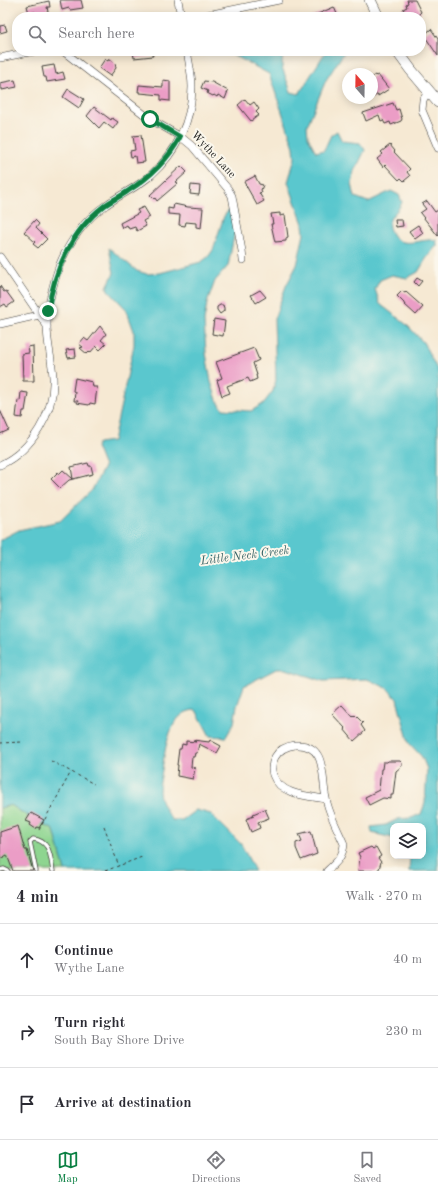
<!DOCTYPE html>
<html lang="en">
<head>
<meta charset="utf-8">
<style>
	:root { --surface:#fff; --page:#f7f7f7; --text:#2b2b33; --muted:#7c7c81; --line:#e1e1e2; --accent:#0b8043 }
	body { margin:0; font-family:"Old Standard TT",serif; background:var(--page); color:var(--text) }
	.controls { position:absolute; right:12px; bottom:12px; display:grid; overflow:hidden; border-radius:8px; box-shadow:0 2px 10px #0003 }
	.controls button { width:36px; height:36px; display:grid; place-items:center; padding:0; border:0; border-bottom:1px solid var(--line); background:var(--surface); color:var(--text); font:20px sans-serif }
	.compass { position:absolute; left:342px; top:68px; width:36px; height:36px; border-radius:50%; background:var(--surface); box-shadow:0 2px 10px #0003; rotate:340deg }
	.stop { position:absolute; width:12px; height:12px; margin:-9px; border:3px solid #0b8043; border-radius:50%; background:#fff }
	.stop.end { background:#0b8043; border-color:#fff; box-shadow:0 1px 4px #0008 }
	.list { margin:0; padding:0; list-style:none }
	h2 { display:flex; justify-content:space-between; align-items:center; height:52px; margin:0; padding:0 16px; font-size:17px }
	h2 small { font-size:13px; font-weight:400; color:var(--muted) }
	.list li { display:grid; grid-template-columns:26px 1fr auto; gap:12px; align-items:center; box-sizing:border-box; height:72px; padding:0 16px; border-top:1px solid var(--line) }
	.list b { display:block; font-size:15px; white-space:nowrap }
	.list p { margin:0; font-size:13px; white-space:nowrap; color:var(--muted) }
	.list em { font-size:13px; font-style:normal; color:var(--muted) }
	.icon { flex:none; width:22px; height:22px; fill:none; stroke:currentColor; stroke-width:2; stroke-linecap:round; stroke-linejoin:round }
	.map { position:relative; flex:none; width:438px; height:871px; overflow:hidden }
	.search { position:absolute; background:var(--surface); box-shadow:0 2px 10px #0003; left:12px; right:12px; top:12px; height:44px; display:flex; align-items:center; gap:10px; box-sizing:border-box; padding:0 14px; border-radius:16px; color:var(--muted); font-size:15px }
	.sheet { height:268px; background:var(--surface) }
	nav { display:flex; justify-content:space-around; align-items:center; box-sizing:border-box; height:56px; border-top:1px solid var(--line); background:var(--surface); font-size:11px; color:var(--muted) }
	nav a { display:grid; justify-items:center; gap:2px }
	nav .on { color:var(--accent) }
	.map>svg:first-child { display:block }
</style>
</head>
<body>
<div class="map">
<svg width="438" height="871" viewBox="0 0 438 871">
	<rect width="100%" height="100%" fill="#fbf7ec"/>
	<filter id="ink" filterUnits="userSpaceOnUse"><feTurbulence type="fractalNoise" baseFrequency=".025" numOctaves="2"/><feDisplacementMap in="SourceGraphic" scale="8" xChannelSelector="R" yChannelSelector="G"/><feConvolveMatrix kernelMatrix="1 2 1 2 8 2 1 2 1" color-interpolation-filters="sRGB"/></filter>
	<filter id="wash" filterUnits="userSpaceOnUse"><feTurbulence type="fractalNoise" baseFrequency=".012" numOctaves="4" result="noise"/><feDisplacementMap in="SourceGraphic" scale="16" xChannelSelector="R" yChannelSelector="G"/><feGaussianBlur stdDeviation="0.9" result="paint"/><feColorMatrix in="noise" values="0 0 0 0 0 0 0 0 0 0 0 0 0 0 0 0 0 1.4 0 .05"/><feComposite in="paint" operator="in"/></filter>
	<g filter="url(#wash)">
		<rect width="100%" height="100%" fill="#f6e9d3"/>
		<path fill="#8ed590" stroke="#557856" d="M11 805 29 817 54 830 65 871H0V808Z"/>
		<path fill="#5ac7ce" stroke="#3b7275" d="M226 51H283L282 67 291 92 299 94 326 51H345L326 80 307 126 308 137 316 152 324 150 331 135 337 131 342 141 360 143 365 150 355 171 352 184 355 197 368 202 391 191 399 195 402 202C400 210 390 215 389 223 388 227 390 230 392 234 401 250 422 238 436 240L437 245 426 259 418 272 407 278 392 275 380 280 375 289 380 304 407 325 423 342 438 371V871H409L410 856H423V826H393V838L372 833 371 827 386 825 398 819 411 818 421 814 425 803 427 769 422 757 409 743 397 699 387 688 367 679 323 681 286 669H276L244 686 237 706 234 723 226 737 210 736 196 710C169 710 165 751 162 770 161 777 159 785 159 792 160 802 167 813 172 820H182L196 810 211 814 241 844 255 871H65L54 830 29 817 11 805 0 808V540L19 530 60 521 92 490 104 467 96 447 98 443 113 441 134 345V331L126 309 108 290 107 287 114 273 109 248 137 271 147 274 160 273 201 262 208 257 213 250 224 216 229 210 234 212 236 226 228 266 215 281 207 303 204 321 206 353 211 382 217 400 223 409 251 411 263 404 273 391 276 380 274 319 286 286 297 265 304 234 303 224 288 182 295 158 294 147 269 74Z"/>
		<g id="blocks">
			<path fill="#eb9dc6" d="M60 0H81L83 8 70 10 69 8 62 10Z
				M407 0H415L421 12 419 14 421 17H408L403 9 407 7 406 4 408 3Z
				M49 1 50 7H47L48 12 35 15V12L29 13 27 6Z
				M334 7 337 14 331 17H311Z
				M5 25 7 31 0 33V26Z
				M431 29 438 39V56L424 35Z
				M133 51H152L153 56 134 58Z
				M109 58 115 63 116 68 110 76 99 68 105 59 108 61Z
				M54 65 56 74 63 72 65 79 47 82 46 77H44L42 67Z
				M375 75 376 76 378 75 389 89 378 96V94L372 98V77Z
				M15 80 17 87 2 90V88H0V83Z
				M163 80 170 81V101L161 100V95L140 93V92H138L139 85 163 87Z
				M204 81 212 82 228 91 225 99 218 95 217 97 214 95 213 96 207 93 208 91 201 88Z
				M68 89 84 99 79 108 63 97Z
				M245 99 250 105 254 102 259 109 256 112 259 115 251 121 238 105Z
				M393 103 396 110 399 109 402 119 401 121 391 125 390 122 385 124 383 120 381 121 379 115 366 121 363 113Z
				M94 107 111 120 112 118 118 122 113 129 104 122 99 128 87 116Z
				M141 135 145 162 136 163 135 156 131 157 130 151 135 150 133 136Z
				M390 145 395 151 394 152 410 169 407 172 410 176 404 181 401 178 399 180 385 165 383 167 377 159 383 154 381 152Z
				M181 166 187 172 176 182 178 183 157 201 155 198 154 199 150 195Z
				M255 176 259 184 263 185 261 190 262 192 259 193 264 201 257 205 244 182Z
				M191 185 200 186 199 195 190 194Z
				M427 201 435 212 438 210V236L420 213 426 209 422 204Z
				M174 204 188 207 203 208 201 228 196 227V223L186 222 185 226 179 225 180 215 168 214V208L173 209Z
				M144 207 150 217 143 221 146 226 137 231 135 227 129 229 127 225 122 228 120 223 139 213 137 210Z
				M280 213V216L285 215 288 237 286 238V241L275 242 271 224H273L271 214Z
				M35 220 39 224 36 228 47 239 38 248 33 244 35 242 24 232Z
				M395 220H402L403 226 396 227Z
				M418 225 423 233 415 239 409 231Z
				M417 278 422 281 418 286 414 282Z
				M0 286 4 292 6 291 14 302 7 307 5 304 0 307Z
				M260 290 266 297 256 303 251 295Z
				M402 291 405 293 406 292 423 307 416 315 404 304V303L397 296Z
				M220 305H223L224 308V311L220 314 217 310V307Z
				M214 319 225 321 223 336 212 334Z
				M100 326 106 334 101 340 106 344 100 350 96 346 90 353 89 352 87 354 80 348 83 347 79 344 84 338 88 341Z
				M33 346 34 381H23L22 354 29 353 28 347Z
				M254 348 259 360 253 363 257 375H256L257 379 250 382 248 378 227 386 230 393 222 396 217 380 222 378 216 362Z
				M75 349 76 357 68 358 66 350Z
				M75 378 92 382 93 387H97L95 404 90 403 89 405 77 403 78 401H74L75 392 73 391Z
				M21 392 28 393 25 411H23L22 418 16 417 18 400 20 401Z
				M0 410 9 430 0 434Z
				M88 463 89 466H91L93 474 73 479 71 467Z
				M63 470 73 479 69 480 60 488 51 479 58 472 59 474Z
				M342 705 353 717 355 715 363 723 361 725 365 731 354 741 344 729 345 728 332 714Z
				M193 740 209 742 210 740 221 746 217 753 199 744 197 753H195L194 757H192L191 767 195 768 193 779 177 776 178 765H177L179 749H181L182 744 186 745V741L196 742Z
				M388 761H400L402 763V766L396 771 393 795H391V799L383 798 369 805 365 797 379 790 381 769H382L383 762H387Z
				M265 809 269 818 258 822 260 828 251 832 246 819 254 816 253 814Z
				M31 813 44 820 39 828 37 827 36 829 30 825 31 823 26 821Z
				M18 826 25 850H27L33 871H13L7 855 0 859V832Z
				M311 831 317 854 301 860 296 848V843L302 841 299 834Z
				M371 847 373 849 376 847 381 856 378 858 381 862 379 869 376 871H358L360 857 358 853Z"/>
		</g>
	</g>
	<g filter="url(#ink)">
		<use href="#blocks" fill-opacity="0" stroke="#3d3b37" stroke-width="1"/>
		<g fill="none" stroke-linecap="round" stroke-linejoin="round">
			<defs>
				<path id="lane" d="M0 870 4 869 8 871
					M36 871 30 842 33 839C51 841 50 856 53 871"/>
				<path id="street" d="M178 0 181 17
					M198 17 279 0
					M63 51 150 119 181 137 192 146 228 189 232 196 242 251 243 260
					M0 58 34 51
					M428 92 423 100 422 110 438 148
					M0 257 47 326
					M0 324 39 315
					M0 465C32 450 55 413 53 377 52 360 47 343 47 326 47 305 53 284 60 264 69 242 86 218 106 205 121 194 138 187 151 175 176 153 192 121 192 87 192 75 189 63 187 51
					M326 799C308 796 280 795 273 775 271 769 272 763 275 757 279 750 287 746 295 745 328 743 321 778 326 798 328 812 338 830 344 844 343 857 336 863 327 871"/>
				<path id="secondary" d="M370 0 378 17
					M397 51 411 70 438 102"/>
			</defs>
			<use href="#lane" stroke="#3d3b37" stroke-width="5"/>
			<use href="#street" stroke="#3d3b37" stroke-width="8"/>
			<use href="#secondary" stroke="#3d3b37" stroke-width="12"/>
			<path stroke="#3d3b37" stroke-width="1" stroke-dasharray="3 3" stroke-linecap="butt" d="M0 743 22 742
				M51 761 94 784
				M104 826 119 866
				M39 830 71 772
				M105 871 142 857"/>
			<use href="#lane" stroke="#fff" stroke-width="3.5"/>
			<use href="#street" stroke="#fff" stroke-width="7"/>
			<use href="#secondary" stroke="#fff" stroke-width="11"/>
		</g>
	</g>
	<g fill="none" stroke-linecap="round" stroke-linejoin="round" filter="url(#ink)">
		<path stroke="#0b8043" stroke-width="5" d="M48 311C54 271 71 231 104 206 112 200 120 197 128 191 150 177 168 160 180 137L150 119"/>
	</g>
	<g text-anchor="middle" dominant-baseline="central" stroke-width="4" stroke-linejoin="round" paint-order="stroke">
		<g font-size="11" fill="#1c1c1c" stroke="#fbf7ec">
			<text transform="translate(213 155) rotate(47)">Wythe Lane</text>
		</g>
		<g font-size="12" font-style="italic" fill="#356063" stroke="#fbf7ec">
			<text transform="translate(245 556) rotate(-7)">Little Neck Creek</text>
		</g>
	</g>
</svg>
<div class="controls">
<button><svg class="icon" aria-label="layers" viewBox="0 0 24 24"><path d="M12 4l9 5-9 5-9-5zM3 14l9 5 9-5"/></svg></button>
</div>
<svg class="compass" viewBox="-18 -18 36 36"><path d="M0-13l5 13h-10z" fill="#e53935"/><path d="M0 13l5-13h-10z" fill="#7c7c81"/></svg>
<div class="stop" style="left:150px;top:119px"></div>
<div class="stop end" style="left:48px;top:311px"></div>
<div class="search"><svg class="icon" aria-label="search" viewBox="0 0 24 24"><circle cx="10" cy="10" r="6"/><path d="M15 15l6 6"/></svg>Search here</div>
</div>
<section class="sheet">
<h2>4 min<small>Walk · 270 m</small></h2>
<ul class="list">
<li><svg class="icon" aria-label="ahead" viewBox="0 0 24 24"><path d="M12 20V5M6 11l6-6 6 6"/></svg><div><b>Continue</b><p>Wythe Lane</p></div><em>40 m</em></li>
<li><svg class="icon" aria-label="right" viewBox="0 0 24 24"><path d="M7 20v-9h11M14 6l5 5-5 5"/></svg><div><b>Turn right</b><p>South Bay Shore Drive</p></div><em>230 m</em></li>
<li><svg class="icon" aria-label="arrive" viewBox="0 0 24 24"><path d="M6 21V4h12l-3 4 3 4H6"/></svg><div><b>Arrive at destination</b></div></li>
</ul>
</section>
<nav>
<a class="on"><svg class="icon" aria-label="map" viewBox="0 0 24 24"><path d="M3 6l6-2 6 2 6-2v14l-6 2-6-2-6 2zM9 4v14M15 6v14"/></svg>Map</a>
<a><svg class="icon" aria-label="directions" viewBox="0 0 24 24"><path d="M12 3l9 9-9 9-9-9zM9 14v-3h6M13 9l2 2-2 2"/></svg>Directions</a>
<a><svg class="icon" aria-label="saved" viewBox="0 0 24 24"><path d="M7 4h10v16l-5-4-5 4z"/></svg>Saved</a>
</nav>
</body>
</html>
